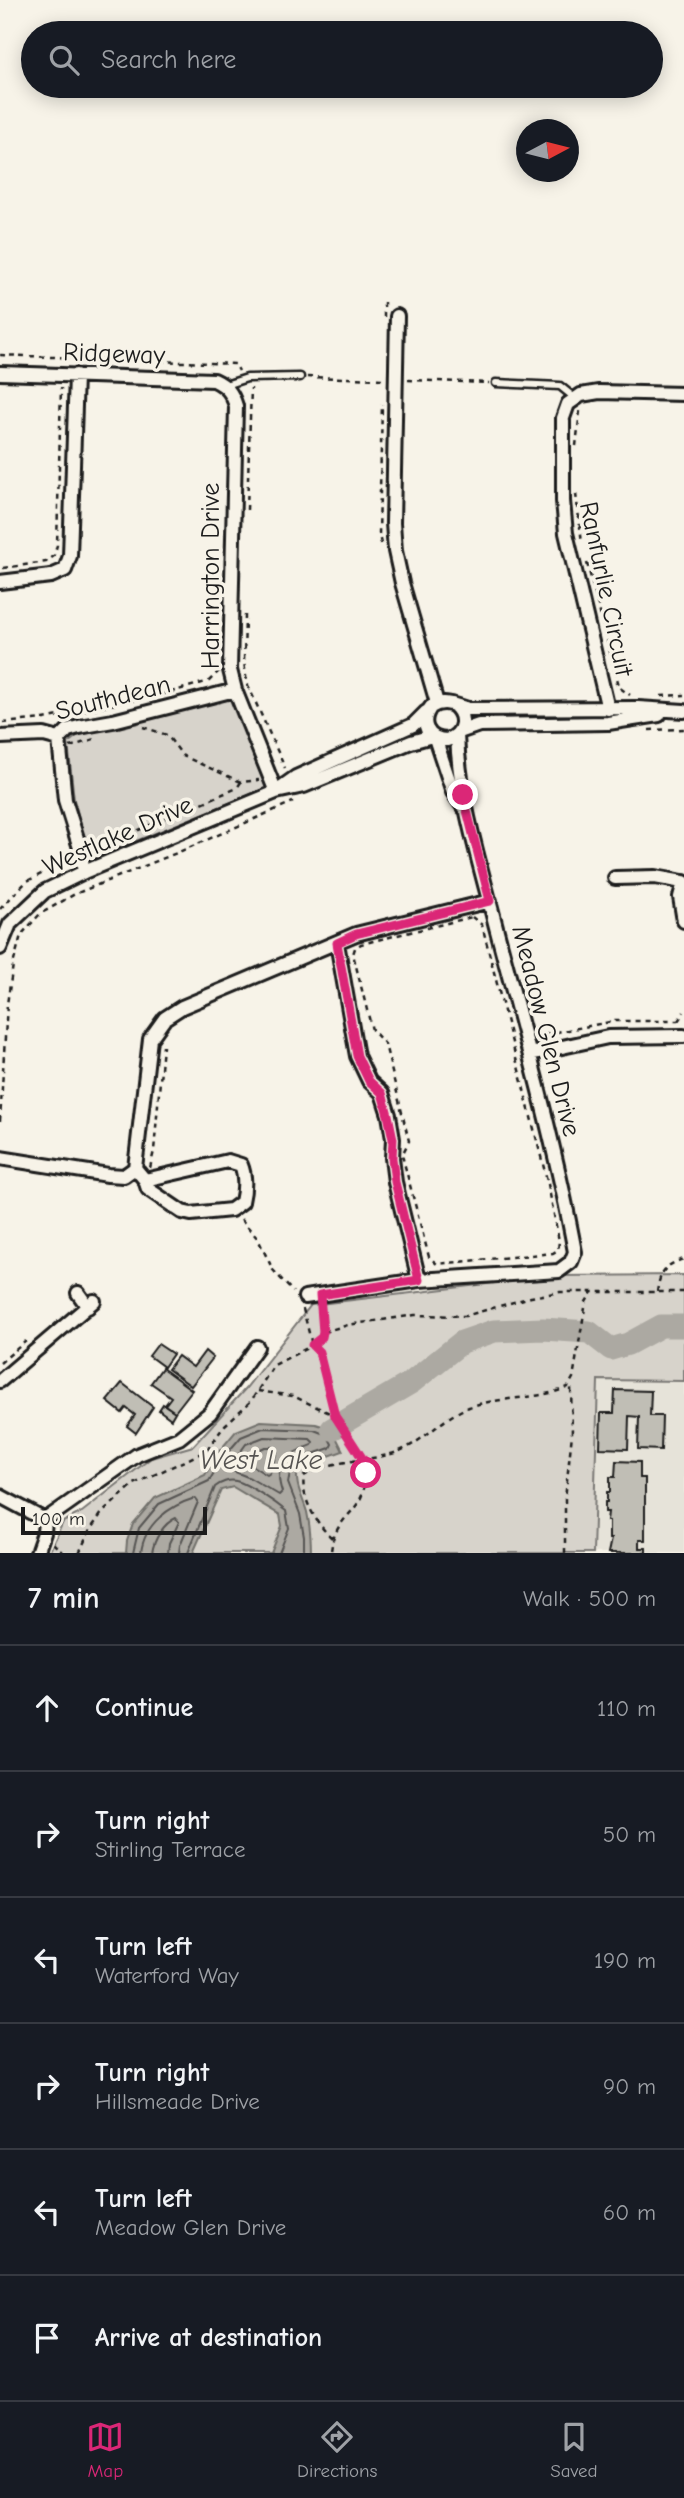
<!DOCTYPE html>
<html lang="en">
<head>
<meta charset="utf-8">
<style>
	:root { --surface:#171b24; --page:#242831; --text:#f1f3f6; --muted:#9ea1a6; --line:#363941; --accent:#db2777 }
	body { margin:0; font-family:"Comic Neue",sans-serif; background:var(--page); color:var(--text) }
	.compass { position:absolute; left:516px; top:119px; width:63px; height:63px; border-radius:50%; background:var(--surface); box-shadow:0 4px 18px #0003; rotate:83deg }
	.scale { position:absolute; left:21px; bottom:18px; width:186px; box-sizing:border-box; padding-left:7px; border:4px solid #1c1c1c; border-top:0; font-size:19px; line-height:24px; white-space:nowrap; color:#1c1c1c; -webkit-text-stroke:5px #f7f3e8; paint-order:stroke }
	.stop { position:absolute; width:21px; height:21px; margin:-16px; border:5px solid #db2777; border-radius:50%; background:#fff }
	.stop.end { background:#db2777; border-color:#fff; box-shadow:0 2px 7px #0008 }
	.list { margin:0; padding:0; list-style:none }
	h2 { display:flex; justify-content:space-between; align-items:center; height:91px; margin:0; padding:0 28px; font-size:30px }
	h2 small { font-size:23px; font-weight:400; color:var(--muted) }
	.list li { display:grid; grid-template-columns:46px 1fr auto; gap:21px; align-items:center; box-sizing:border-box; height:126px; padding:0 28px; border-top:2px solid var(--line) }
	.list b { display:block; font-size:26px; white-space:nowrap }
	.list p { margin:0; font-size:23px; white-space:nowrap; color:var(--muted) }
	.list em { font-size:23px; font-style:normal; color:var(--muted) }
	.icon { flex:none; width:38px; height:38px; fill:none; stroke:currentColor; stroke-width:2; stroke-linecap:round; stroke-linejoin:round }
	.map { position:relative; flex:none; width:684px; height:1553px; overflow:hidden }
	.search { position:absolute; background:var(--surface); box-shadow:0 4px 18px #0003; left:21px; right:21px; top:21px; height:77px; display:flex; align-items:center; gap:18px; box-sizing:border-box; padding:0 24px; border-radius:38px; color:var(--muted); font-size:26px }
	.sheet { height:847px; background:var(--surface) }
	nav { display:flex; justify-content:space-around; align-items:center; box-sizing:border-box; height:98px; border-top:2px solid var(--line); background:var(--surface); font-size:19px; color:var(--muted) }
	nav a { display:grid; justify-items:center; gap:4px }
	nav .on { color:var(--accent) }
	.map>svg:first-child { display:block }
</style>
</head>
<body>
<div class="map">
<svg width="684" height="1553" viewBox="0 0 684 1553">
	<rect width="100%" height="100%" fill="#f7f3e8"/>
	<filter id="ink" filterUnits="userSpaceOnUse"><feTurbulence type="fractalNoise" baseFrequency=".0143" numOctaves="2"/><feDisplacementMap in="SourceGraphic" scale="14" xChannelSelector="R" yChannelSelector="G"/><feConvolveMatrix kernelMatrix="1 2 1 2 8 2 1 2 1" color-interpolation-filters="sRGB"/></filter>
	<g filter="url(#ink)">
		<path fill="#e6e3d9" d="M598 1380 684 1381V1553H593Z"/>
		<path fill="#d7d3cb" stroke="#7a7874" stroke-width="2" d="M231 698 266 788 82 863 88 851 74 800 68 743 77 736Z
			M684 1275V1381L598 1380 593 1553H49L63 1522 82 1512 151 1458 193 1446 246 1388 311 1305 554 1276Z"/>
		<path fill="#aca9a2" stroke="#72716c" stroke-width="2" d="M261 1421 316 1424 332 1429 343 1451 298 1467C294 1485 302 1495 307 1512 310 1526 311 1539 311 1553H271L282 1526 280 1515 233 1487 221 1490 193 1553H126L127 1541 133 1524 155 1498 205 1475 216 1455 236 1431Z"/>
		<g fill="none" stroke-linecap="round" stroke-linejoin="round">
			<path stroke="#565452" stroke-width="2" d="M264 1437 310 1439 313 1442 312 1445C288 1454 272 1462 282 1492L279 1495 250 1478 228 1469 246 1444Z
				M265 1447H274L277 1451 270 1473 267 1475 246 1462 252 1453Z
				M133 1553 139 1528 159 1504 209 1481 222 1459 241 1437 263 1428 314 1430 327 1435 332 1444 330 1448 296 1460 291 1467 288 1483 300 1514 304 1537V1553
				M141 1553C144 1524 169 1506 195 1498L198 1502 180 1545 179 1553
				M152 1553C154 1539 164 1523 176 1518L179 1522 169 1543 168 1553
				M188 1553 215 1487C220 1483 229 1479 236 1481 249 1484 276 1503 286 1511L289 1528 279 1553"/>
			<path stroke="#aca9a2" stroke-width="23" d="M332 1429 412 1382 462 1342 494 1331 543 1329 589 1332 611 1349 628 1344 661 1326H684"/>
		</g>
		<path fill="#c0beb5" stroke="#1c1c1c" stroke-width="2" d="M158 1344 173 1354 164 1367 149 1356Z
			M205 1351 213 1358 191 1386 168 1369 178 1356 193 1367Z
			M162 1368 192 1390 175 1412 165 1405 171 1397 151 1383Z
			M122 1383 153 1407 136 1433 127 1426 135 1415 126 1408 122 1413 107 1401Z
			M615 1390 651 1391 650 1416H662L661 1450 638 1449 639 1417 629 1416 628 1449 600 1448 601 1413H614Z
			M163 1404 175 1412 171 1419 159 1410Z
			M616 1461 640 1462V1478H645V1540H639V1548H646V1553H608L611 1539H609V1521H607L608 1512H605V1502H607V1492H610V1477H615Z"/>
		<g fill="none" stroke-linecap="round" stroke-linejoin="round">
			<defs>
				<path id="lane" d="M496 383 560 386 576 399
					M225 385 247 378 300 377"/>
				<path id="street" d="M397 316 393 523 395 551 402 583 437 703
					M0 373 214 380C227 386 232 393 236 406L230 670 235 690 276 792
					M0 582 51 576 65 570 70 556 76 375
					M452 704C467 715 465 734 447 740 427 740 419 722 431 707 443 699 455 705 468 709L638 708 684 711
					M608 709 566 533 563 501V418L568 404 581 395 599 392 684 394
					M459 732 479 725 608 723 659 715
					M0 737 44 735 59 739 68 730 79 727 113 721 235 690
					M435 738 453 792 464 808
					M59 739 65 800 80 848 84 872
					M279 789 296 777 413 725 426 712
					M615 878 655 877 683 882
					M684 882 680 897 684 921
					M337 943 357 1056 369 1081 382 1093 389 1115 393 1139 392 1158 395 1182 419 1280
					M0 948 10 924 45 891 84 872 276 792 304 786 411 742 432 736
					M530 1054 608 1037 684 1036
					M0 1158 108 1175 124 1176 135 1168
					M135 1168 150 1039 165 1018 182 1007 356 934 490 901
					M135 1168 145 1180 148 1189 182 1212 191 1214 231 1210 242 1202C245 1189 246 1177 241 1165L228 1161 145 1180
					M78 1293 88 1307
					M305 1297 419 1280 559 1271 571 1262 575 1252C555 1143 524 1034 496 927 480 863 459 800 457 735
					M0 1381 94 1301
					M0 1496 45 1520
					M37 1553 44 1533 45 1520 137 1455 179 1438 210 1413 257 1347"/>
			</defs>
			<use href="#lane" stroke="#1c1c1c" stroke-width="11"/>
			<use href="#street" stroke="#1c1c1c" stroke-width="18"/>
			<path stroke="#1c1c1c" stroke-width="2.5" stroke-dasharray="5 5" stroke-linecap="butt" d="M384 317V302
				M0 355 235 364 239 371
				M307 377 384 379
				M408 380 489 383
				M576 446 580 411
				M576 494 582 543
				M247 510 251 388
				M381 544 379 535 382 404
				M587 563 618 682
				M3 568 46 562 54 556 57 545 61 388
				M245 615 244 662 247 683 285 768
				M615 683 618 682 620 688 630 695
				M661 696 684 695
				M3 723 44 719 168 693 209 681 219 671
				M143 727 167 735 183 756 241 782
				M649 730 684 729
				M70 747 97 738
				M92 850 237 788 241 782 259 780
				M0 909 27 881 70 860
				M472 917 482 925 548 1184 559 1241 558 1250 553 1253 437 1264 429 1257 402 1155 409 1141 385 1044 372 1030 353 954 355 948 361 944Z
				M678 1021 684 1012
				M536 1036 615 1021H678
				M0 1121 7 1004 13 965 21 935 40 914 75 894 179 852 293 802
				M150 1168 154 1151 163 1046
				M241 1219 258 1239 273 1270 293 1292
				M657 1292C660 1272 664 1265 684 1259
				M321 1308 323 1332
				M303 1309 312 1345 319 1352C325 1373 328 1395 335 1415 346 1445 371 1451 364 1488 359 1515 333 1517 331 1553
				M0 1363 26 1341
				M258 1391 293 1396 336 1416
				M332 1538C317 1525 300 1497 304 1476 328 1460 363 1462 391 1454 421 1446 440 1418 469 1407 501 1396 541 1400 568 1387L573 1378 586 1302 592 1292
				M53 1543 63 1553
				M79 1553 90 1530 102 1513 134 1484 206 1451 225 1425 251 1401 274 1365 315 1344 323 1332 348 1325 415 1315 465 1316 531 1297 560 1292H684
				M565 1553V1499L572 1434 571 1385"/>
			<use href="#lane" stroke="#f7f3e8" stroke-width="6"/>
			<use href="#street" stroke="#f7f3e8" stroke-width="12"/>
		</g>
	</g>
	<g fill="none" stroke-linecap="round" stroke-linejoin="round" filter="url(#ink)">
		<path stroke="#db2777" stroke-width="9" d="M366 1473 364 1461 335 1416 319 1352 312 1345 322 1337 323 1332 320 1295 419 1280 395 1182 392 1158 393 1139 388 1115 382 1093 369 1081 357 1056 337 943 356 934 490 901 463 795"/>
	</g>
	<g text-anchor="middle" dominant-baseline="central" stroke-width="7" stroke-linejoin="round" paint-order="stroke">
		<g font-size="26" fill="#1c1c1c" stroke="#f7f3e8">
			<text transform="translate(114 354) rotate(2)">Ridgeway</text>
			<text transform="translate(211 576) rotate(-90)">Harrington Drive</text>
			<text transform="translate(606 589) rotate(78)">Ranfurlie Circuit</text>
			<text transform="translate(113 698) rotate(-14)">Southdean</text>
			<text transform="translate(118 836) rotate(-24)">Westlake Drive</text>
			<text transform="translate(546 1031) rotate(76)">Meadow Glen Drive</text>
		</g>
		<g font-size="28" font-style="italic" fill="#565452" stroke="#f7f3e8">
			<text x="261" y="1460">West Lake</text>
		</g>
	</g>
</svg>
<svg class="compass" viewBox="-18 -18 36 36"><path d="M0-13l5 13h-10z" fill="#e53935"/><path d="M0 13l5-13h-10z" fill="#9ea1a6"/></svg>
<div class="scale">100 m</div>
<div class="stop" style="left:366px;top:1473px"></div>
<div class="stop end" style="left:463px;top:795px"></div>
<div class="search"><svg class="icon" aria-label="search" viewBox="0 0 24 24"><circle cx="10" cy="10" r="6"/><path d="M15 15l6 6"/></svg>Search here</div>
</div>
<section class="sheet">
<h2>7 min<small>Walk · 500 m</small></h2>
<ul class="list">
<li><svg class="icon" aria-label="ahead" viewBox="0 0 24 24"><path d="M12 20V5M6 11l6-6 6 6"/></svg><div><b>Continue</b></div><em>110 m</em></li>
<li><svg class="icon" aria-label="right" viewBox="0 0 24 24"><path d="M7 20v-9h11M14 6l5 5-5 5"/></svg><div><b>Turn right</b><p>Stirling Terrace</p></div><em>50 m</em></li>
<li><svg class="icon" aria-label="left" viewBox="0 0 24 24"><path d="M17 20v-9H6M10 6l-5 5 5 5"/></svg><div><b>Turn left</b><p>Waterford Way</p></div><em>190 m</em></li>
<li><svg class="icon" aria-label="right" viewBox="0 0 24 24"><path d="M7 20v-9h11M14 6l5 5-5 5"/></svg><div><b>Turn right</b><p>Hillsmeade Drive</p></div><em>90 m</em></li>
<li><svg class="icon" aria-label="left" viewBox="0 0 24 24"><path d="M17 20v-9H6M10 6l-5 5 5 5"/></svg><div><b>Turn left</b><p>Meadow Glen Drive</p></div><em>60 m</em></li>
<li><svg class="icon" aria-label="arrive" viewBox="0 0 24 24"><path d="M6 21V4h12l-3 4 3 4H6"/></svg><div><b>Arrive at destination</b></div></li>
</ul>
</section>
<nav>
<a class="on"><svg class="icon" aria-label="map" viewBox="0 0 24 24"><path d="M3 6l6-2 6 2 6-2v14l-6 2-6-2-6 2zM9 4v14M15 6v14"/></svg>Map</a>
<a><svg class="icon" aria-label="directions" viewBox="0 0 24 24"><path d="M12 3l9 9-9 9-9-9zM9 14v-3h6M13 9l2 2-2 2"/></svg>Directions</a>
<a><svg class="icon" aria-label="saved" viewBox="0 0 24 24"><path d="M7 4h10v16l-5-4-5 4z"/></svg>Saved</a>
</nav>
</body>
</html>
